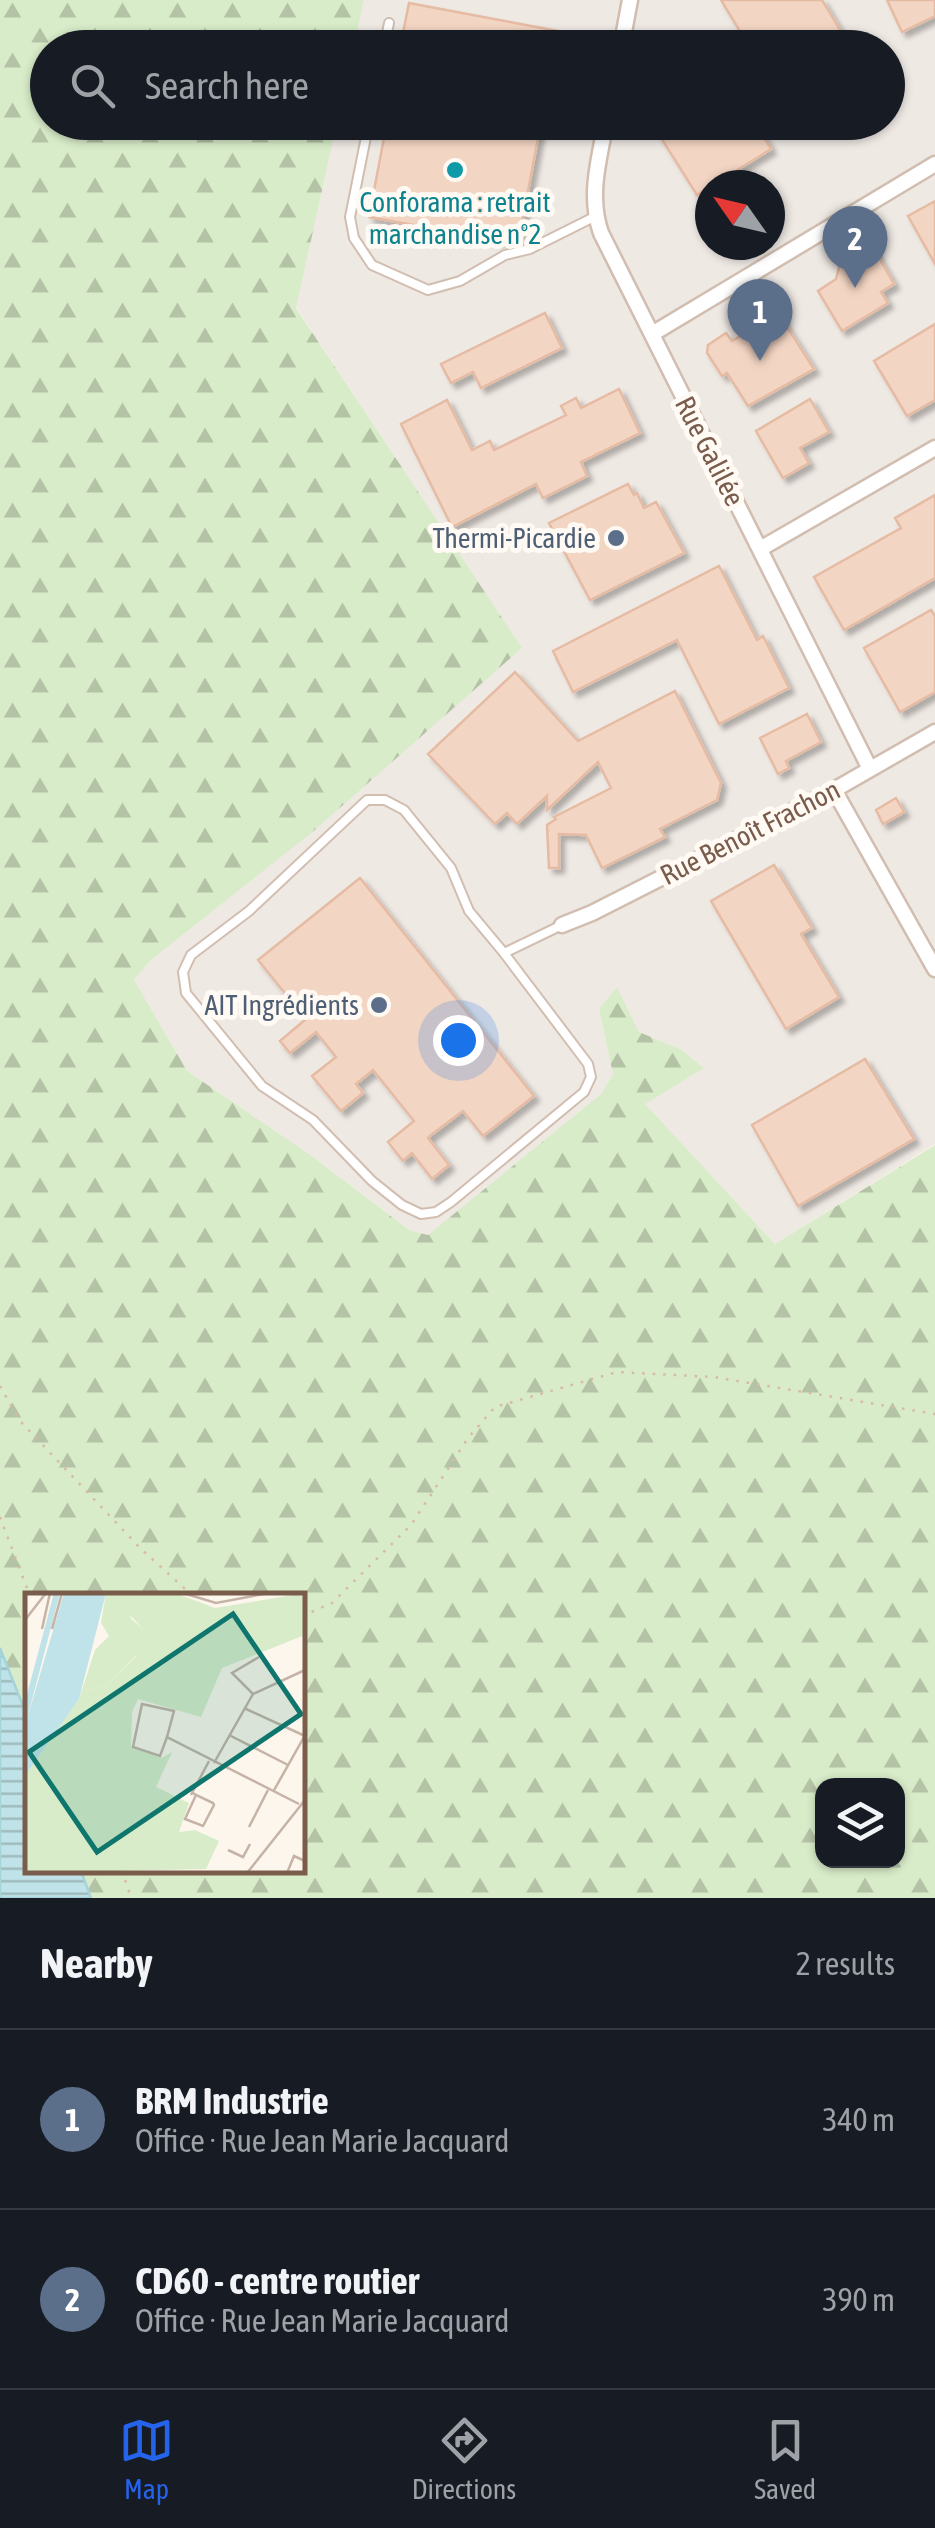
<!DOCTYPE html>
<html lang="en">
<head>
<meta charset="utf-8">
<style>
	:root { --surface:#171b24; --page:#20242c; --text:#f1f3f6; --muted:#9ea1a6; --line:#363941; --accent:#2563eb }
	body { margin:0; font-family:"Asap Condensed",sans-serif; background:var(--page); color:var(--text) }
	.controls { position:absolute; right:30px; bottom:30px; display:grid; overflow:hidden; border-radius:20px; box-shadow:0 2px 8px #0004 }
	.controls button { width:90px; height:90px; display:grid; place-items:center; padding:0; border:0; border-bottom:2px solid var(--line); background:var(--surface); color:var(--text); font:50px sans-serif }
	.compass { position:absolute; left:695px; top:170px; width:90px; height:90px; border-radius:50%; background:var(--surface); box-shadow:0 2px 8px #0004; rotate:304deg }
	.you { position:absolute; left:458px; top:1040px; width:35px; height:35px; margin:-25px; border:8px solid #fff; border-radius:50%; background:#1a73e8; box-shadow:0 0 0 15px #1a73e833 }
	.badge { display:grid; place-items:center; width:65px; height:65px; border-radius:50%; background:var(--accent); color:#fff; font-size:32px; font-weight:700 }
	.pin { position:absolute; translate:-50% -82px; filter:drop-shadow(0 2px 5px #0008) }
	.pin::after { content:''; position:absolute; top:52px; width:35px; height:30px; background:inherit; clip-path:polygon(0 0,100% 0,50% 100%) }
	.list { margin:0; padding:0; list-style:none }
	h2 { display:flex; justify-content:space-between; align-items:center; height:130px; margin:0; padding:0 40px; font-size:42px }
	h2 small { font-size:32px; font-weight:400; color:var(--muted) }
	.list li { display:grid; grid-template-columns:65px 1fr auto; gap:30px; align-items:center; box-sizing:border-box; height:180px; padding:0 40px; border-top:2px solid var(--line) }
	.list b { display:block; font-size:38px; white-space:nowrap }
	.list p { margin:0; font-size:32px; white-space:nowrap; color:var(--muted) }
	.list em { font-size:32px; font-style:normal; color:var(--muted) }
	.icon { flex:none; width:55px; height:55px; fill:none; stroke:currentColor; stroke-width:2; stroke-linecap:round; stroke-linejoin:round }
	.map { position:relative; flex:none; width:935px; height:1898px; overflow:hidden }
	.search { position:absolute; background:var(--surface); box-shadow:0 2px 8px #0004; left:30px; right:30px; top:30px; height:110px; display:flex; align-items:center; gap:25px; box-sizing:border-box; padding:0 35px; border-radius:55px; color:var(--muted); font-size:38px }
	.sheet { height:490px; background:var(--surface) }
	nav { display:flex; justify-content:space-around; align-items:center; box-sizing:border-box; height:140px; border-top:2px solid var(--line); background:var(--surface); font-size:28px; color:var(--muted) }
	nav a { display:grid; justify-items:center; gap:5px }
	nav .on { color:var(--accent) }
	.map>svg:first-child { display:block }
</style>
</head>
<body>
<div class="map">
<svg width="935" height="1898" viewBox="0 0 935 1898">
	<defs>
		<pattern id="forest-firs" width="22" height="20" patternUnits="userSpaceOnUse" patternTransform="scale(2.5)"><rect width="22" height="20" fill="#d8ecc9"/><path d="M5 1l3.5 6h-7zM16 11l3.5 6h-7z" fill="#b4c2a5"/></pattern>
		<pattern id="water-rules" width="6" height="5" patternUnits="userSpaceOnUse" patternTransform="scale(2.5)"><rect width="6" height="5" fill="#bfe3e8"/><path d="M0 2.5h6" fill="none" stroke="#a0bbbe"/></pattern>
		<filter id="shadow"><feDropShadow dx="5" dy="5" stdDeviation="2.5" flood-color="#0004"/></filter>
	</defs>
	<rect width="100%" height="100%" fill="#fdf6ec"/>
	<path fill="#efe9e4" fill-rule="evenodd" d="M364 0H935V1144L775 1244 644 1104 703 1067 682 1050 639 1032 617 988 599 1009 613 1074 601 1094 429 1235 409 1230 308 1153 187 1071 133 981 152 959 521 648 296 307 337 123 888 122V48L354 47ZM710 185H770V245H710Z"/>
	<path fill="url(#forest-firs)" fill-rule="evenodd" d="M0 0H364L354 47 48 48V122L337 123 296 308 522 648 310 834 152 959 134 980 187 1071 308 1153 409 1230 428 1235 601 1094 613 1074 599 1009 617 987 639 1032 682 1050 704 1068 645 1104 775 1244 935 1145V1898H91L81 1871 302 1870V1596H28L27 1716 0 1648ZM822 1786H898V1860H822Z"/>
	<path fill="url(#water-rules)" stroke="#a5d3da" stroke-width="2.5" d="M0 1648 27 1716 28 1870 81 1871 91 1898H0Z"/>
	<path fill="#f3d5c3" stroke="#e6bba3" stroke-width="2.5" filter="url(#shadow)" d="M721 0H822L851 48H750Z
		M887 0H935V16L902 32Z
		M409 3 558 31 555 48H400Z
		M387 122H541L518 244 369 217Z
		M674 122H755L771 149 697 195 658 133Z
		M935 201V264L908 216Z
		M870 242 894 284 881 292 888 303 842 331 818 291 836 279 841 260Z
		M545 313 562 348 481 388 473 372 451 383 441 364Z
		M778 313 814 369 748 406 727 373 722 376 707 353 708 345 726 333 732 341Z
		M935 324V400L907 416 874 361Z
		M619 389 640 433 581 462 587 476 543 498 536 484 452 527 401 424 447 400 472 450 490 441 494 450 566 415 561 406 576 398 581 408Z
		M810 399 829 432 800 448 809 463 783 478 756 431Z
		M628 484 634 495 637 493 644 508 656 502 684 553 590 600 549 523Z
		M935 495V578L844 630 814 577 901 528 895 518Z
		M719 566 757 640 763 636 789 688 719 724 677 640 573 692 553 651Z
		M931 610 935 616V692L900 712 864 648Z
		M515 672 578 741 675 691 721 783 717 800 660 829 665 837 602 868 586 835 559 834V868H549L547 825 556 819 554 817 611 788 598 762 547 810V796L517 824 507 813 495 824 428 754Z
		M807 714 821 742 786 761 789 768 778 774 760 738Z
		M896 798 904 812 883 824 876 810Z
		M774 865 812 928 801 934 839 997 786 1029 711 901Z
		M360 878 534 1096 483 1136 463 1111 431 1135 428 1138 449 1165 432 1179 412 1153 403 1161 388 1142 414 1121 373 1070 356 1084 363 1093 341 1111 312 1076 336 1057 316 1032 290 1053 280 1041 306 1019 258 960Z
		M865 1059 914 1139 798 1206 752 1125Z"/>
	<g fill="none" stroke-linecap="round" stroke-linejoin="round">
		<defs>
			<path id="service" d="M384 48 389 23
				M369 122 350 217 354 238 372 265 428 290 460 281 505 255 530 249 596 216
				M504 953 588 1064 591 1077 584 1092 451 1202 436 1212 421 1214 402 1205 372 1181 313 1120 262 1086 186 993 183 972 191 955 249 911 367 800H385L404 810 451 868 469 911 504 953 562 925"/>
			<path id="minor" d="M621 48 630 0
				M606 122C599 160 588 196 601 233L870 769
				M652 334 935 164
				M760 549 935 448
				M834 790 935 969
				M562 925 592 913 834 790 935 732"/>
		</defs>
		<use href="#service" stroke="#d1beb0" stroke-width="12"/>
		<use href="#minor" stroke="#d1beb0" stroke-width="19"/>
		<path stroke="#d9b8a5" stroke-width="2.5" stroke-dasharray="2.5 8" stroke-linecap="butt" d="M0 1386 20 1421 142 1550 193 1596
			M0 1517 30 1596
			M302 1616 332 1603 411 1525 468 1438 495 1407 617 1372 714 1377 935 1414
			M122 1870 131 1898"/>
		<use href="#service" stroke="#fff" stroke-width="8"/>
		<use href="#minor" stroke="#fff" stroke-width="14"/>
	</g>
	<circle fill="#0f9aa8" stroke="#fffaf3" stroke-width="4" cx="455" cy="170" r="10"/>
	<g fill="#5c6f8a" stroke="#fffaf3" stroke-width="4">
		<circle cx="616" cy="538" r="10"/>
		<circle cx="379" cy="1005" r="10"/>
	</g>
	<g text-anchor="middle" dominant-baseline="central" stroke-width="10" stroke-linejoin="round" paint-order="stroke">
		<g font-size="28" fill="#0d838f" stroke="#fffaf3">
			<text x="455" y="202">Conforama : retrait<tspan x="455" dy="32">marchandise n°2</tspan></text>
		</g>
		<g font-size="28" fill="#7a5c4d" stroke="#fffaf3">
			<text transform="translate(710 451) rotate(63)">Rue Galilée</text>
			<text transform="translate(750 832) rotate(-27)">Rue Benoît Frachon</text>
		</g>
		<g font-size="28" fill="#4e5e75" stroke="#fffaf3" text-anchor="end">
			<text x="596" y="538">Thermi-Picardie</text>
			<text x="359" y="1005">AIT Ingrédients</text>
		</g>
	</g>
	<g transform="translate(25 1593)">
		<rect width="280" height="280" fill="#fdf6ec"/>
		<path d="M81 0H95L107 27 124 40 118 44 101 34 112 62 80 93 60 97 54 106 70 57 84 43 76 30Z" fill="#d8ecc9"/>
		<path d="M95 0H150L190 15 280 0V42L197 75 176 124 113 106 107 119 106 154 137 165 147 159 131 194 164 210 154 239 170 237 194 248 181 276 0 280V183L60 97 80 93 112 63 92 47 101 34 123 41 99 16Z" fill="#d8ecc9"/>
		<path d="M29 0H35L2 126 39 0H81L54 106 0 183V109Z" fill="#bfe3e8"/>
		<path fill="none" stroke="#c5b3a7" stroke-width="2.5" d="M158 0 191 10 244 0M0 27 21 0M17 36 25 0M27 36 37 0M228 101 207 80 234 64M219 115 280 143M204 142 263 172M142 144 135 163 108 154 117 111 149 118 142 144 274 211M189 170 228 101 280 77M248 199 279 144M168 200 171 202 188 210 189 212 178 233 160 226 171 202M166 202 184 168M224 234 243 197M203 257 218 264 225 251M222 280 280 207M262 280 269 263 280 268"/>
		<path fill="#0f766e" fill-opacity="0.15" stroke="#0f766e" stroke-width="5" d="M208 21 276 121 72 259 4 159Z"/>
		<rect width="280" height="280" fill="none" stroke="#7a5c4d" stroke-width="5"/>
	</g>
</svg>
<div class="controls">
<button><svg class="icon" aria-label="layers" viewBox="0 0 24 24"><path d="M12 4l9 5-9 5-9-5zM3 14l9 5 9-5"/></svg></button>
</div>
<svg class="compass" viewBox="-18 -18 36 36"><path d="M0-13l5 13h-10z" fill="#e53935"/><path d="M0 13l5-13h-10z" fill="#9ea1a6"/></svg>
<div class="you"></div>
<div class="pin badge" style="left:760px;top:361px;background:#5c6f8a">1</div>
<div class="pin badge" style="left:855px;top:288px;background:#5c6f8a">2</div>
<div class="search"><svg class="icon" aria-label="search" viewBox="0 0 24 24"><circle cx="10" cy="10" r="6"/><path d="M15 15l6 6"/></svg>Search here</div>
</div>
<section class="sheet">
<h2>Nearby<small>2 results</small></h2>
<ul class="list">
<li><span class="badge" style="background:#5c6f8a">1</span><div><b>BRM Industrie</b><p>Office · Rue Jean Marie Jacquard</p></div><em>340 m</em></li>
<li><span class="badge" style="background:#5c6f8a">2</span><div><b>CD60 - centre routier</b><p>Office · Rue Jean Marie Jacquard</p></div><em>390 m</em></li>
</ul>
</section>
<nav>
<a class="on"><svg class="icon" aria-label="map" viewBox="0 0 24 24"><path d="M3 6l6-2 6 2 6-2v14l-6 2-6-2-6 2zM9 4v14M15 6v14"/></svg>Map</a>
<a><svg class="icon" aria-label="directions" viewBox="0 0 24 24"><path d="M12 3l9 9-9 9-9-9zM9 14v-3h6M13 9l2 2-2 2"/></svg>Directions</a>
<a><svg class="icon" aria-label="saved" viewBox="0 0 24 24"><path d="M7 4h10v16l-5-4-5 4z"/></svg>Saved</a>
</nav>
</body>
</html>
